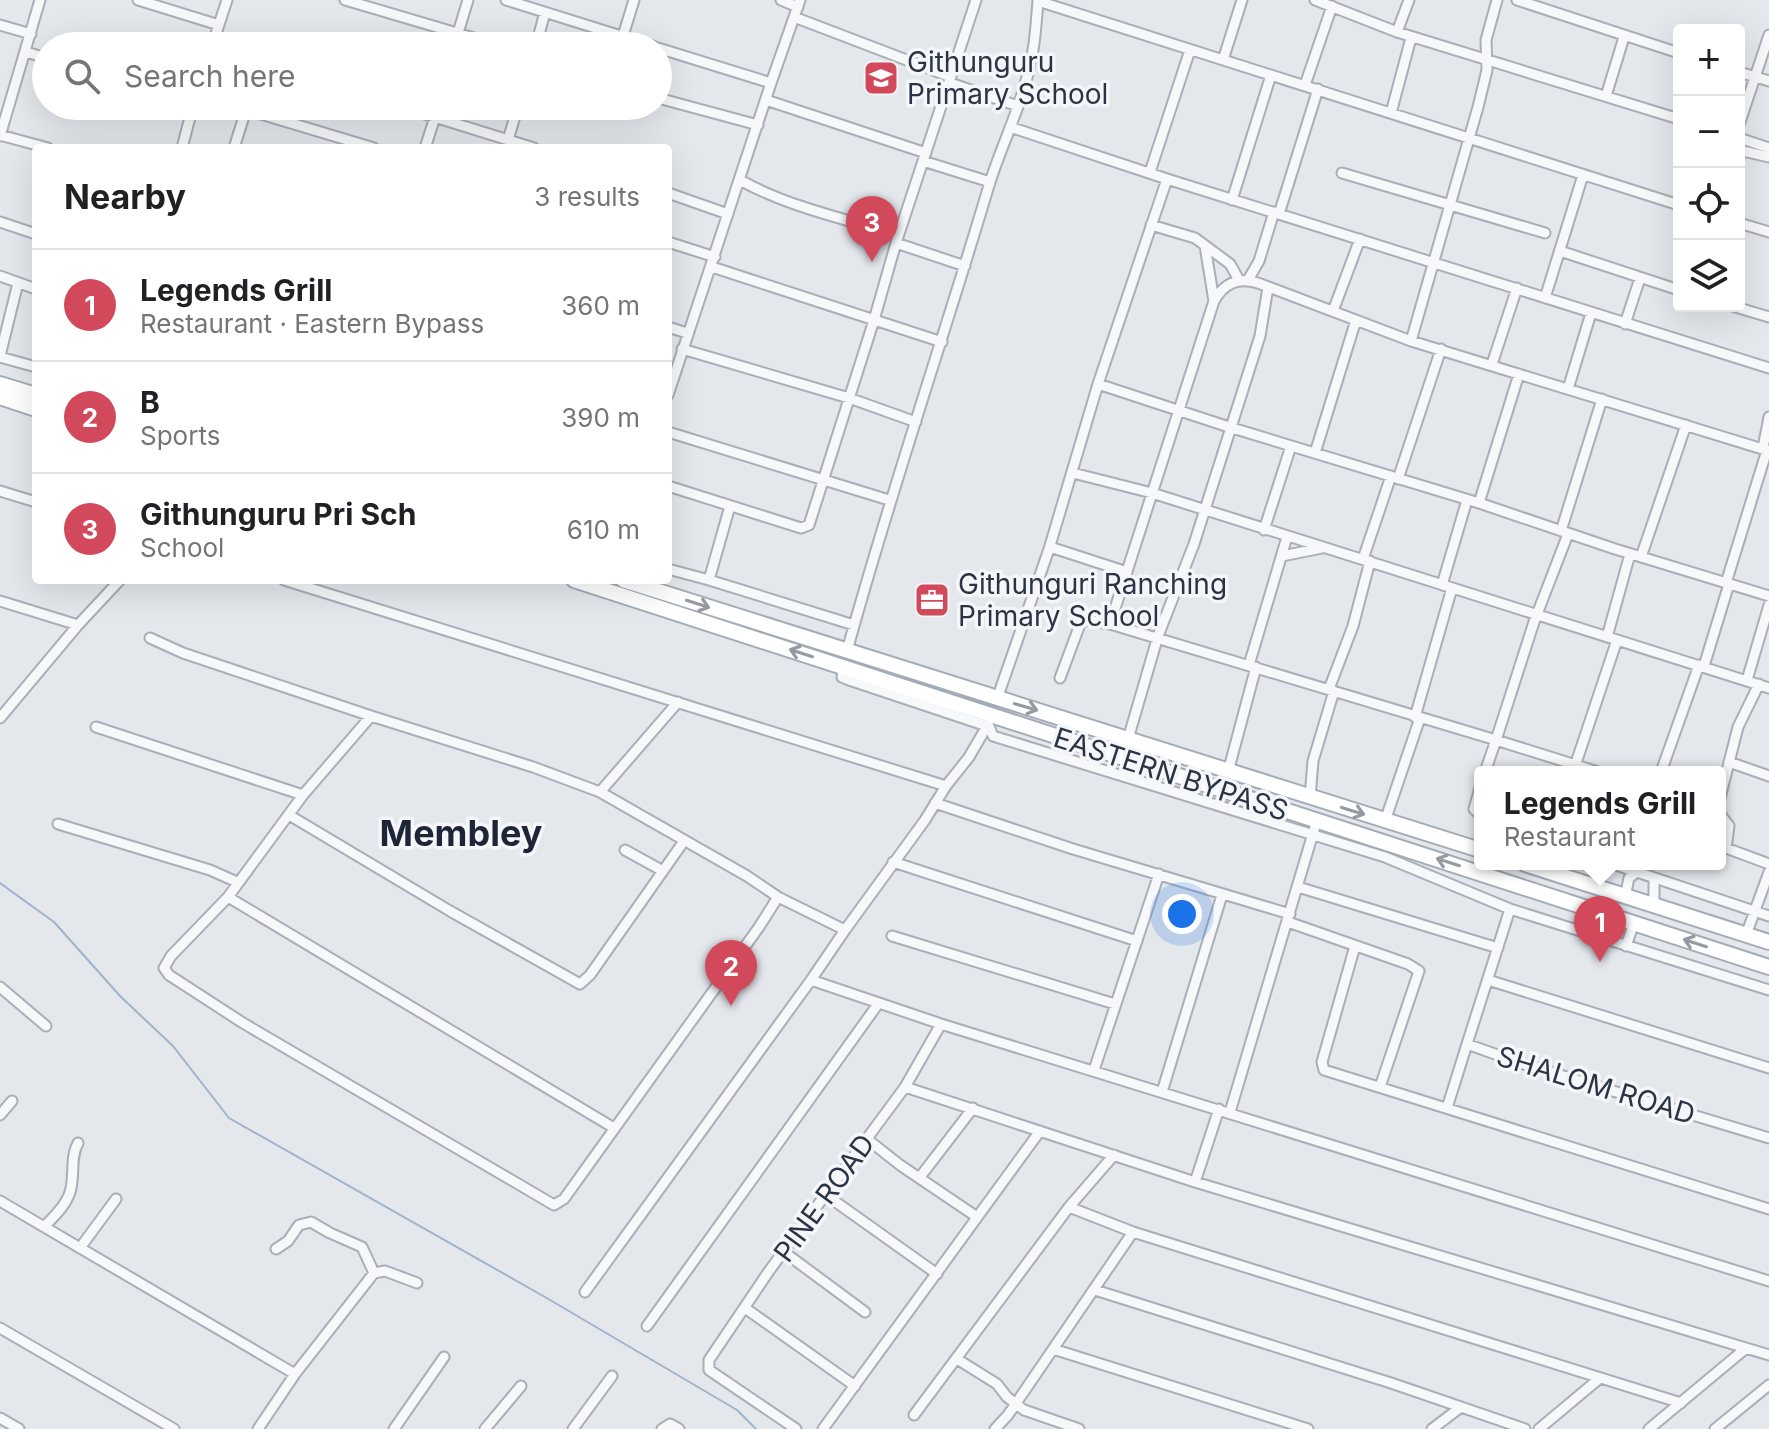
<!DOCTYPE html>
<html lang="en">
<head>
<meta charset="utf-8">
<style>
	:root { --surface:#fff; --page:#f2f2f2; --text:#202124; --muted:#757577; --line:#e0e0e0; --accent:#d1495b }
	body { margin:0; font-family:Inter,sans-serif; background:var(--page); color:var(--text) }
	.controls { position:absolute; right:24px; top:24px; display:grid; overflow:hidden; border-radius:8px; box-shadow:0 8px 32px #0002 }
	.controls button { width:72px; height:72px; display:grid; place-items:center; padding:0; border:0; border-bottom:2px solid var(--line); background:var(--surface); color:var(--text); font:40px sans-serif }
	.you { position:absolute; left:1182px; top:914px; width:28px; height:28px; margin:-20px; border:6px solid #fff; border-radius:50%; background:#1a73e8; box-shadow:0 0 0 12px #1a73e833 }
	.badge { display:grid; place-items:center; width:52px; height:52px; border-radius:50%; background:var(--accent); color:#fff; font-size:26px; font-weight:700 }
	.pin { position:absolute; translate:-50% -66px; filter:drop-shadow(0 2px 4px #0008) }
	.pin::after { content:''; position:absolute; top:42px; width:28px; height:24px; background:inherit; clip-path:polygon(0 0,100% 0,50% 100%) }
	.popup { position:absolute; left:1474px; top:766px; width:252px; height:104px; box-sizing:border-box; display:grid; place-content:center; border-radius:8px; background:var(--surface); filter:drop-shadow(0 2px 6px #0005); font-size:26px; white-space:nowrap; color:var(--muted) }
	.popup b { font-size:30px; color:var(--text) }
	.popup::after { content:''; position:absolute; left:50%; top:100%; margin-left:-16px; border:16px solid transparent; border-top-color:var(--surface) }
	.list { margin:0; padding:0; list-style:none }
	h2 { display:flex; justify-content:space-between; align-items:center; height:104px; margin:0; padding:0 32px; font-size:34px }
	h2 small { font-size:26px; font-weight:400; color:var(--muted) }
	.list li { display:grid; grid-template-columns:52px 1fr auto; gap:24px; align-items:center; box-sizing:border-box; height:112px; padding:0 32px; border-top:2px solid var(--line) }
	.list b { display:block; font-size:30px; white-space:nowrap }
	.list p { margin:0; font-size:26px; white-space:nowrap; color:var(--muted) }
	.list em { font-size:26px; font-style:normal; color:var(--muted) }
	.icon { flex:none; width:44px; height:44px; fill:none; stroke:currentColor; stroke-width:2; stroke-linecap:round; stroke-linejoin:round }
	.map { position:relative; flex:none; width:1769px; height:1429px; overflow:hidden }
	.search { position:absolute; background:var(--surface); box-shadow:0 8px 32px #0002; left:32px; top:32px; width:640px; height:88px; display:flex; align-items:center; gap:20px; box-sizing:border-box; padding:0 28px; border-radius:44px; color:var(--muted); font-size:30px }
	.panel { position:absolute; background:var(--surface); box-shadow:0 8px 32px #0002; left:32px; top:144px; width:640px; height:440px; border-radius:8px }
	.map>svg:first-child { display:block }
</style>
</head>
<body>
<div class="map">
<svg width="1769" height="1429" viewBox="0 0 1769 1429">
	<rect width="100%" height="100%" fill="#e4e7ec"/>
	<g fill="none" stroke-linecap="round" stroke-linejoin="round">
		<path stroke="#9fb4cc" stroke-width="2" d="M0 883 54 922 120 996 173 1046 229 1118 545 1297 737 1410 756 1429"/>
		<defs>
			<path id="minor" d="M138 0 219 25
				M345 0 501 46
				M506 0 653 46
				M781 0 798 7
				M1315 0 1397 32 1409 0
				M1517 0 1679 53
				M1038 1 1679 205
				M794 17 951 77
				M0 25 31 34
				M1397 32 1679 119
				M623 36 634 0
				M212 46 227 0
				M454 46 468 0
				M536 46 545 12
				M658 48 771 83 800 0
				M26 52 46 58
				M1223 60 1242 0
				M1739 72 1769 81
				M950 83 1018 106
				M1305 85 1332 6
				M1606 96 1624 37
				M658 98 758 125
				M766 100 926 153
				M234 106 374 148
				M399 106 534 148
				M1391 113 1411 38
				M1739 125 1769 35
				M1010 127 1167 179 1769 368
				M0 135 48 148
				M0 136 40 0
				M1739 138 1769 148
				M508 140 518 106
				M182 148 193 106
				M234 148 246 110
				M425 148 435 117
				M1739 150 1769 157
				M923 161 990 182
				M1150 172 1190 50
				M1342 173 1545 233
				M740 180C788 207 846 219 898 235
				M668 193 728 214
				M1232 200 1271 75
				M1279 214 1318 89
				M0 222 36 234
				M1739 223 1769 232
				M1151 225 1195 238 1230 264 1239 280
				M668 242 715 257
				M896 243 965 266
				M1205 246 1214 301
				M1560 251 1679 290
				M712 267 942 342
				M0 276 36 289
				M1248 280 1259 261 1274 212
				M1545 298 1583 175
				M1732 306 1769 317
				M1333 311 1360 239
				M1625 324 1640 278
				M668 327 687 333
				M1411 341 1478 107 1487 70 1486 40 1497 0
				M682 349 849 398 916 422
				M0 356 18 283
				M0 357 36 367
				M1492 364 1517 288
				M1098 384 1229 427 1479 503 1615 549 1769 596
				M1568 389 1591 313
				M668 395 771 83
				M668 432 889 500
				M1763 448 1769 417
				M1315 453 1356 320
				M1073 473 1152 493 1769 688
				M1398 479 1441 349
				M668 486 801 528 809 525 874 320 896 243 976 0
				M0 491 36 502
				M1479 503 1519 374
				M730 506 709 580 854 625
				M1264 530 1291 446
				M1561 531 1602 399
				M1568 534 1534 622 1496 740 1110 624 1214 301C1224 283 1238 277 1258 283L1411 341 1769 451
				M1050 547 1127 572
				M1282 556 1322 548
				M1641 557 1686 425
				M1363 559 1391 476
				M668 569 709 580
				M284 580 946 786 969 757 987 726 849 680 842 677 844 667
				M1726 583 1767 450
				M1442 585 1467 500
				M0 601 78 625
				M1607 637 1630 554
				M150 638 183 653 371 716
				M847 651C889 497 941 346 987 192 997 156 1015 121 1025 84 1034 57 1036 28 1038 0
				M1249 665 1287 537
				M1704 666 1729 584
				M1060 678 1082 619 1110 624
				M1747 680 1769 605
				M1329 689 1353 626 1370 561
				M997 699 1049 549 1098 384 1167 179
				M1415 717 1452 588
				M0 718 78 625 120 580
				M988 724 993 736 1385 857 1510 909 1769 990
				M96 727 303 795 371 716 533 767 600 792 678 702
				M1128 739 1158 636 1194 544 1260 336 1268 287
				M1729 762 1769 776
				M1228 772 1256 667
				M1485 772 1496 740 1598 772
				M1573 772 1617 640
				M1661 772 1699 665
				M1480 788 1474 809 1480 815
				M600 792 747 876 778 897 845 930 925 820 946 786
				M303 795 228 897 614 1128
				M1310 798 1313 761 1334 691
				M1720 798 1738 727 1759 684
				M935 803 1073 849 1290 914
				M1720 814 1729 826 1726 848 1769 864
				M289 815 450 911 580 984 590 975 684 841
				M1385 821 1420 718
				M58 824 210 870 237 882
				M625 850 663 871
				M893 862 1137 941
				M1613 864 1769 916
				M1298 887 1498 948
				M228 897 171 956 164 968 169 975 243 1023 554 1205 564 1199 759 927 778 897
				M1625 897 1629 878 1637 872
				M1654 906V878
				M1510 909 1467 1044 1517 1062 1769 1138
				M1288 922 1408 964 1419 971 1380 1087
				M1746 935 1769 872
				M892 936 1115 1004
				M1355 946 1322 1062 1324 1070 1769 1209
				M1626 946 1634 923
				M811 980 941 1024 1769 1281
				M1488 980 1769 1068
				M0 987 46 1026
				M1094 1070 1159 874
				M905 1087 1195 1182 1769 1355
				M1162 1092 1222 895
				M1447 1108 1467 1044
				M1230 1112 1317 820
				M0 1115 12 1101
				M867 1139 900 1165 977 1217
				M920 1177 973 1108
				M1195 1182 1219 1109
				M826 1195 937 1274
				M0 1201 295 1374 258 1429
				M1069 1207 1133 1232 1681 1403
				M44 1227C53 1217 64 1208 69 1195 76 1179 69 1159 78 1143
				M80 1248 116 1199
				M276 1249 288 1241 299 1225 311 1222 330 1233 362 1247 374 1273
				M784 1252 865 1312
				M1095 1290 1391 1383 1525 1429
				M585 1292 811 980 845 930
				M745 1308 855 1386
				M647 1326 878 1004
				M0 1328 174 1429
				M1053 1349 1308 1429
				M957 1359 997 1384 1007 1397 1024 1410 1079 1429
				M295 1374 374 1273 385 1271 417 1283
				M914 1415 1069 1207 1114 1155
				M0 1418 19 1429
				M394 1429 444 1357
				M485 1429 521 1386
				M573 1429 612 1376
				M662 1429 670 1424 679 1429
				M796 1429 709 1370V1360L769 1271 905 1087 941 1024
				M823 1429 1040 1131
				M995 1429 1008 1415 1133 1232
				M1432 1429 1461 1407
				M1539 1429 1600 1378
				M1649 1429 1745 1349
				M1715 1429 1769 1385"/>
			<path id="primary" d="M0 384 36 395
				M0 397 36 409
				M574 580 1769 967
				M623 580 1480 850
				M1525 864 1769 942"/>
		</defs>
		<use href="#minor" stroke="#a9aeb7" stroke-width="13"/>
		<use href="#primary" stroke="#a3abb8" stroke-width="18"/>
		<use href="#minor" stroke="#f7f8fa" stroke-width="9"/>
		<use href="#primary" stroke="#fff" stroke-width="14"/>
	</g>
	<defs><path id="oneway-shaft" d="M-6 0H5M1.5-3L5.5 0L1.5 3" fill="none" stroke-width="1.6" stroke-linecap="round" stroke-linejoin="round" transform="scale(2)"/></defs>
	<g stroke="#959aa2">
		<use href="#oneway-shaft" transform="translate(698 604) rotate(18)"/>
		<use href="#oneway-shaft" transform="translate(801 653) rotate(-162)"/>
		<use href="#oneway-shaft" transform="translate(1026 707) rotate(16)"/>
		<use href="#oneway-shaft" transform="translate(1353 811) rotate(17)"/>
		<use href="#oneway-shaft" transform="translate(1448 862) rotate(-162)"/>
		<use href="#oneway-shaft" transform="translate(1695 943) rotate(-162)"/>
	</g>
	<defs>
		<symbol id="school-square" viewBox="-11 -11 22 22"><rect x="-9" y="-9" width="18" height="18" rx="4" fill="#d1495b" stroke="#f4f6f9"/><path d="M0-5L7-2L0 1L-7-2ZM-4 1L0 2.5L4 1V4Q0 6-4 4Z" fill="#fff"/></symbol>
		<symbol id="office-square" viewBox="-11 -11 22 22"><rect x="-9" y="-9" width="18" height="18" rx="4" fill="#d1495b" stroke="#f4f6f9"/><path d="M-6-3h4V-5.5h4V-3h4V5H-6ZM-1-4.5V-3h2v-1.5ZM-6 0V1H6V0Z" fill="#fff"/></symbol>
	</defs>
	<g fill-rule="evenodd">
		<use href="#school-square" x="861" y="58" width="40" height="40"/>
		<use href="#office-square" x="912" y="580" width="40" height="40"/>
	</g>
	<g text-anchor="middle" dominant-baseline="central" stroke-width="7" stroke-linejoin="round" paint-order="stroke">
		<g font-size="28" fill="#2b3445" stroke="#f4f6f9" text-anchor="start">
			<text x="907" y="62">Githunguru<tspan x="907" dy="32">Primary School</tspan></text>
			<text x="958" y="584">Githunguri Ranching<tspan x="958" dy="32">Primary School</tspan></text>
		</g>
		<g font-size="28" fill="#2b3445" stroke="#f4f6f9">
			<text transform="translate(1171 774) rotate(18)">EASTERN BYPASS</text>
			<text transform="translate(1596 1085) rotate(17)">SHALOM ROAD</text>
			<text transform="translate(824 1198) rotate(-54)">PINE ROAD</text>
		</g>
		<g font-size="36" font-weight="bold" fill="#1d2536" stroke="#f4f6f9">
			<text x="461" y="833">Membley</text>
		</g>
	</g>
</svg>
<div class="controls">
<button>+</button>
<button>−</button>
<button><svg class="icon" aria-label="locate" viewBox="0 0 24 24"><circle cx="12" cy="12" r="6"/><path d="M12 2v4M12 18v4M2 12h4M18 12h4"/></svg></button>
<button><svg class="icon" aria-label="layers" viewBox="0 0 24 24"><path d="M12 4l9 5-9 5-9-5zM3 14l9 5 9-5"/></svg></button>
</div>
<div class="you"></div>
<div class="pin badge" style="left:1600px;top:962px">1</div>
<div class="popup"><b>Legends Grill</b>Restaurant</div>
<div class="pin badge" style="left:731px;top:1006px">2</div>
<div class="pin badge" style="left:872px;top:262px">3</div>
<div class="search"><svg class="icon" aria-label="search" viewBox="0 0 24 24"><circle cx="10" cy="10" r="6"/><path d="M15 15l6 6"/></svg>Search here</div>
<section class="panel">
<h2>Nearby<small>3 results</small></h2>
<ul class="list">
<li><span class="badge">1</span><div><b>Legends Grill</b><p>Restaurant · Eastern Bypass</p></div><em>360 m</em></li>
<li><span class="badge">2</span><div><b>B</b><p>Sports</p></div><em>390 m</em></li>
<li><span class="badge">3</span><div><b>Githunguru Pri Sch</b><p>School</p></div><em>610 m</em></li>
</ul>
</section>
</div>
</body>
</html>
